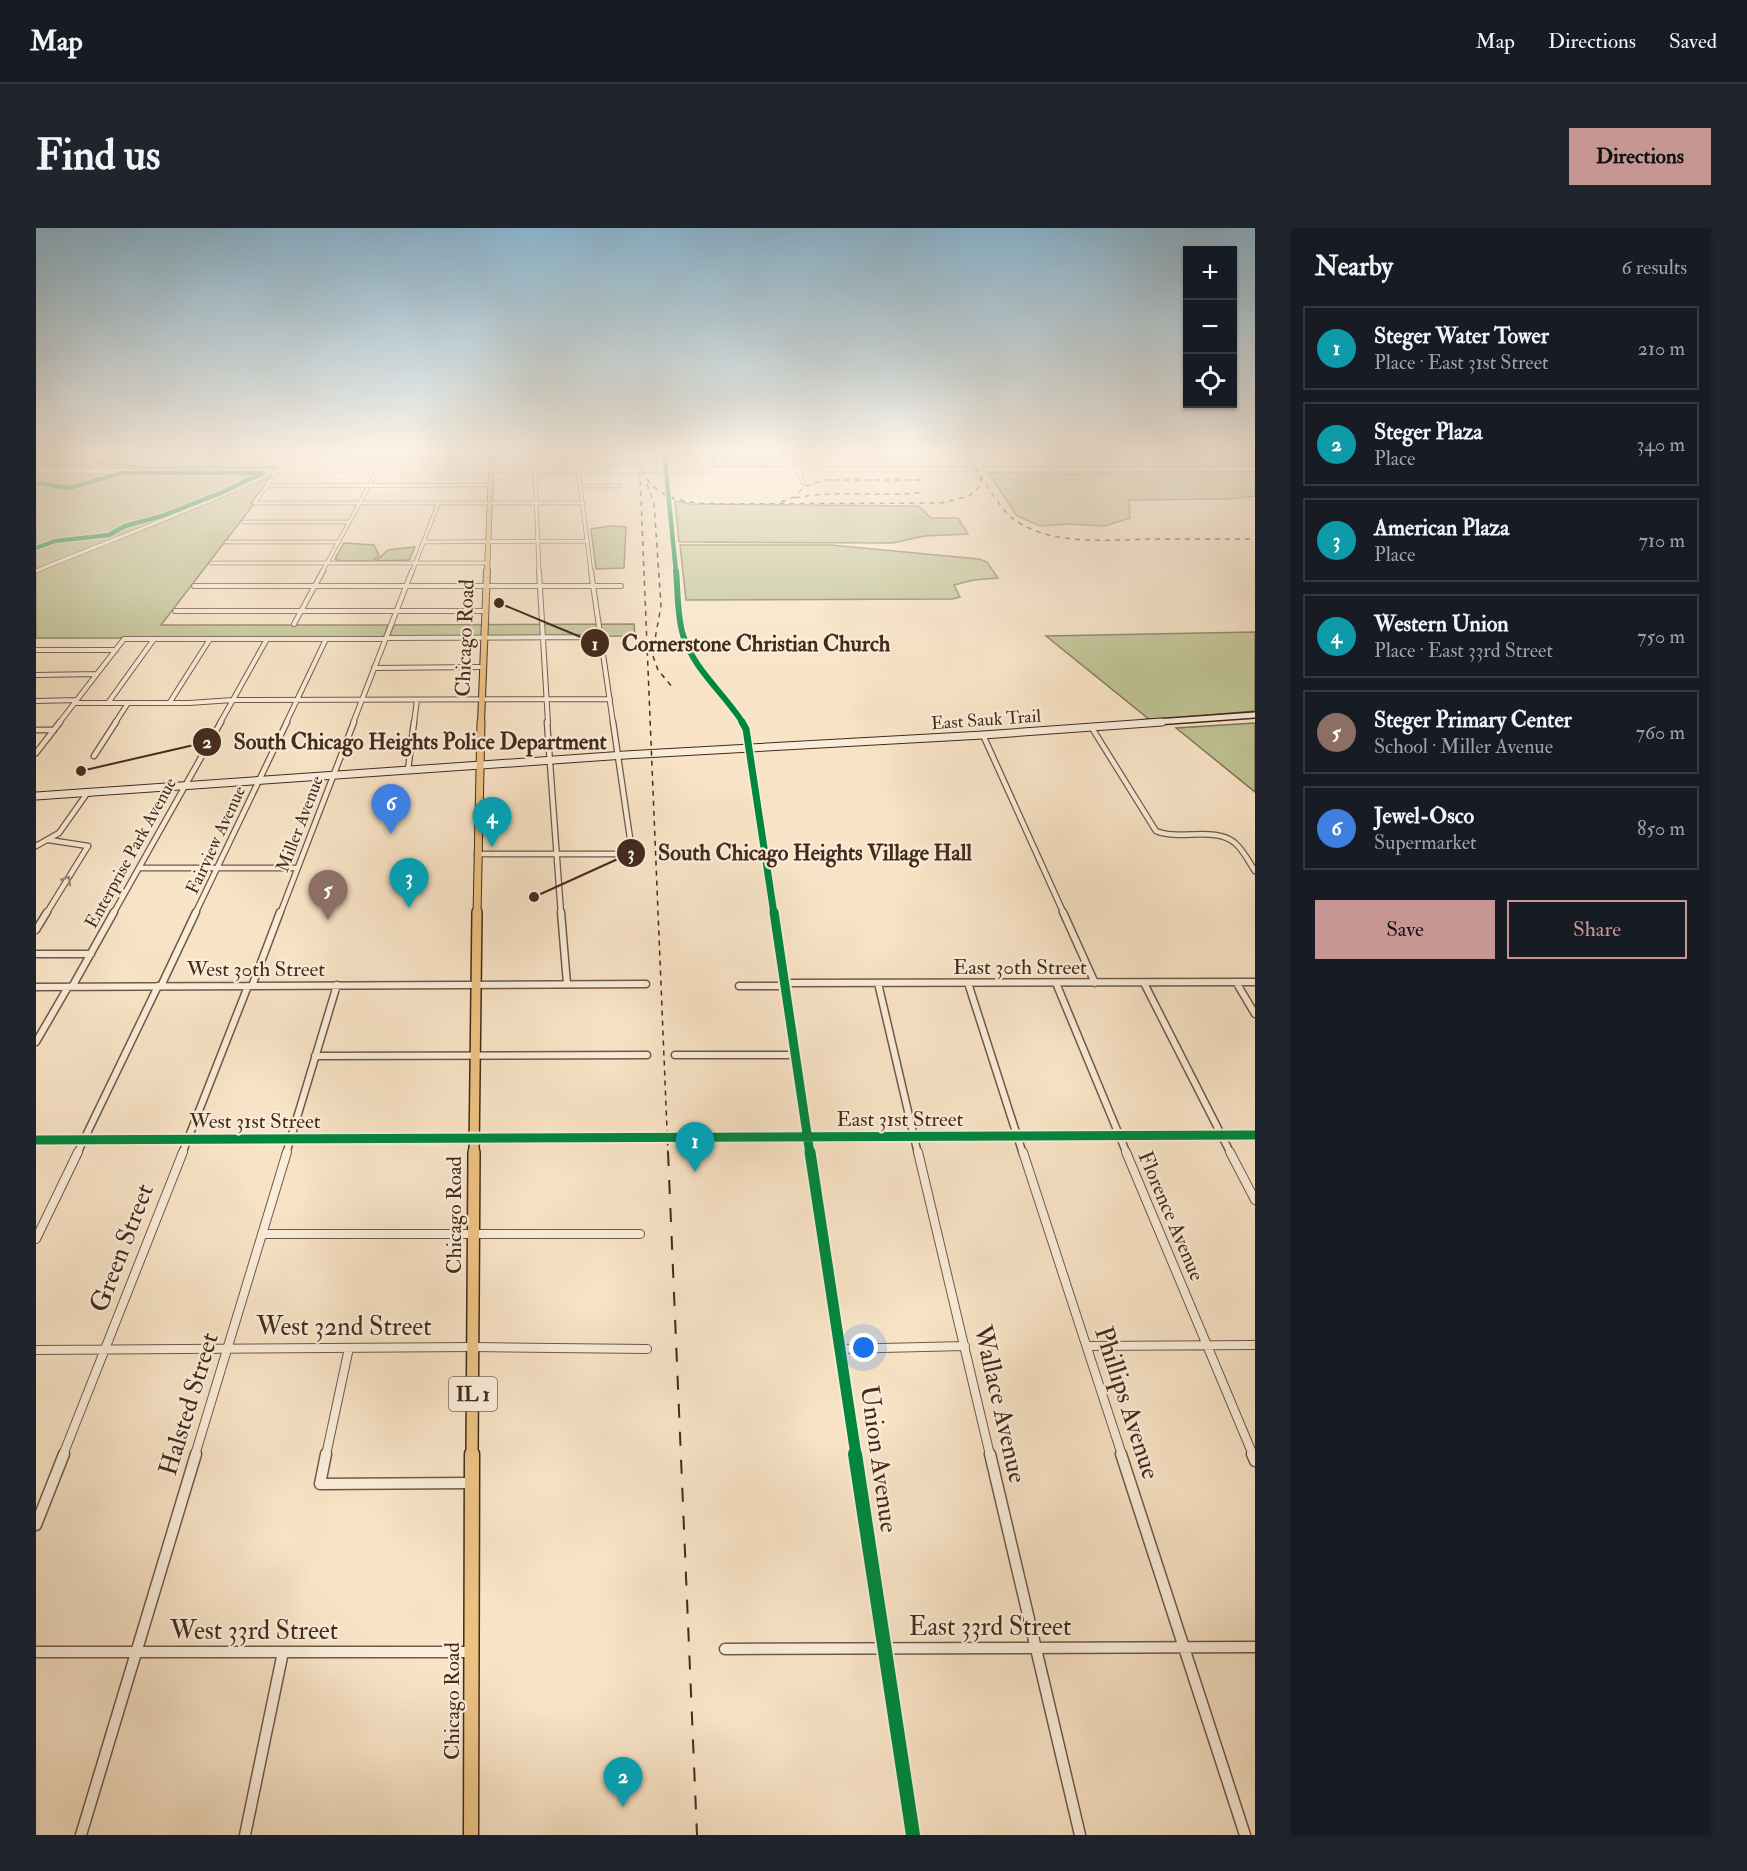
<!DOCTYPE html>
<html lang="en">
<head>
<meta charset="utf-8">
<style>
	:root { --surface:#171b24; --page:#20242c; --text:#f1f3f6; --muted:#9ea1a6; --line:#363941; --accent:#c59692 }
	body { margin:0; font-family:"IM FELL Double Pica",serif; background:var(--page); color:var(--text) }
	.controls { position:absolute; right:18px; top:18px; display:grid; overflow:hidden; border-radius:0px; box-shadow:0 2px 4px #0004 }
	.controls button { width:54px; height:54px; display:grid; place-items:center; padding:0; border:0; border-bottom:2px solid var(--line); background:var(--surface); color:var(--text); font:30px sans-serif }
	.you { position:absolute; left:828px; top:1120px; width:21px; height:21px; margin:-15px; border:4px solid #fff; border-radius:50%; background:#1a73e8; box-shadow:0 0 0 9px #1a73e833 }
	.badge { display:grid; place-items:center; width:39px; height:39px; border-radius:50%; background:var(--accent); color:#fff; font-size:20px; font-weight:700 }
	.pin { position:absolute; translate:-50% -50px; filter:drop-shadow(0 2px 3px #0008) }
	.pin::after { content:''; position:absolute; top:32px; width:21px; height:18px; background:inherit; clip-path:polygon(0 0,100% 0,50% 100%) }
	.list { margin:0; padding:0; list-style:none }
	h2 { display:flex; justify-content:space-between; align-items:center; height:78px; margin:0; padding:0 24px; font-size:26px }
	h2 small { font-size:20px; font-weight:400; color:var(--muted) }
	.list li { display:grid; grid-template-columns:39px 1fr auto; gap:18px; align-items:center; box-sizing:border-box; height:84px; margin:0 12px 12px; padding:0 12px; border:2px solid var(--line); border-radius:0px }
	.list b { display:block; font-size:22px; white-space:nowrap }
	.list p { margin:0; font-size:20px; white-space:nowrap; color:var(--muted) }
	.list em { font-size:20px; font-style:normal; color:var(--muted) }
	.actions { display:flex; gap:12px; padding:18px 24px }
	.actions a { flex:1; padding:14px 0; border:2px solid var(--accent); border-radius:0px; text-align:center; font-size:21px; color:var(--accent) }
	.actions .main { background:var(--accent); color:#111 }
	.icon { flex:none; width:33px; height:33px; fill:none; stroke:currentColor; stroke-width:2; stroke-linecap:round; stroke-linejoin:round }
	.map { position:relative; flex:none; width:1219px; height:1607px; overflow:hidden; border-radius:0px }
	header { display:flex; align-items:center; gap:36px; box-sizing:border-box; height:84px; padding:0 30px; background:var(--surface); border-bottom:2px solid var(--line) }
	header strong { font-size:28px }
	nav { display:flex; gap:33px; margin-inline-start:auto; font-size:21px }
	.intro { display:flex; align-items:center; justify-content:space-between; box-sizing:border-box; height:144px; padding:0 36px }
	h1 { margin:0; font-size:42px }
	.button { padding:15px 27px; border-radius:0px; background:var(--accent); color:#111; font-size:21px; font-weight:700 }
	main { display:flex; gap:36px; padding:0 36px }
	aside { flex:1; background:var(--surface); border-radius:0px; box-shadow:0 2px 4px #0004 }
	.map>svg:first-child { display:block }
</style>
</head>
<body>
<header>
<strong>Map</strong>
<nav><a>Map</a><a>Directions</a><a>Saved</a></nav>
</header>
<div class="intro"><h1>Find us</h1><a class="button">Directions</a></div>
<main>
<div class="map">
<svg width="1219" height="1607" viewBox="0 0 1219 1607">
	<rect width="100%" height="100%" fill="#f8e3c6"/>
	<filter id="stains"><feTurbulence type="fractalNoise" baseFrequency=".00333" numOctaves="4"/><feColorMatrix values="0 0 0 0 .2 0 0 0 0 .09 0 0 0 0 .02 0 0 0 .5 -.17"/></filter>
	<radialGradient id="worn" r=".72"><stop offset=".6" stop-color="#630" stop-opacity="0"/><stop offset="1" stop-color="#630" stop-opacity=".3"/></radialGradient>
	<path fill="#bfc394" stroke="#827658" stroke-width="1.5" d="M0 223H96L104 227 95 231 59 234 122 240 144 238 241 239 233 241 0 242Z
		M1093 223H1219V238H1194L1176 224Z
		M677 228H729L732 240H679Z
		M0 243H235L236 248 215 275 217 277 125 397H352L348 408 342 410H0Z
		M1093 243 1219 244V268L1191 271 1093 272 1094 290 1069 298 1031 296 1004 298 981 288 952 244 1043 246Z
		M639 273 655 276 882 278 895 290H922L932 306 888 308 857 315 643 314Z
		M574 298 590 299 588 340 560 341 555 301Z
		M308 315 338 317 343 327 337 333H303L299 331Z
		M644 317H795L943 331 951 334 962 350 938 352 918 357 924 369 917 371 650 372Z
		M379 319 373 332 340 333 352 322Z
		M598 396 599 408 353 409 358 397Z
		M1219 404V483L1114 492 1010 408Z
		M1219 495V564L1140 500Z"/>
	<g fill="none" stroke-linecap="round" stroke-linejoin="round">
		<defs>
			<path id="minor-far5" d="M628 223 640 344
				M673 224 676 242
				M916 224 917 234 922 241
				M757 225 767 255
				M841 226 851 242
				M1008 226H1174
				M1008 226 1021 241
				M1091 226 1107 241
				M456 227H530
				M628 227 917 226
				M253 228 394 227
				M499 242 503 344
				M527 242 530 224
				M542 242 555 344
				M415 243 418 223
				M231 258 454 257
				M545 258H584
				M218 275H547
				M218 275 255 225
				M207 294H314
				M190 314H303
				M387 314 552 313
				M175 335H451
				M0 343C80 310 162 280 241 243
				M286 344 352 223
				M376 344 402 276"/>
			<path id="minor-far4" d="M503 343 512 495
				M555 343 577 495
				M640 343C642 363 641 388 647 407 658 442 688 465 707 495
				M158 358H585
				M139 383H449
				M258 396 287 343
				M350 410 564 409
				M0 422H80
				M338 440 446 439
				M0 447 61 446
				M0 473 41 472
				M134 474 174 411
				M39 475H153L197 472 574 471
				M72 475 118 411
				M23 495 88 411H349
				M79 495 92 475
				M184 495 231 411
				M250 495 290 411
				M317 495 376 343
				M378 495 381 472"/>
			<path id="minor-far3" d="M511 494 525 686
				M706 494 710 501 738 686
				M1056 500 1120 603C1144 613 1179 598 1199 615 1208 623 1213 634 1219 643
				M0 502H18
				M947 507 1028 686
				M0 525 24 494
				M58 528 80 494
				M372 542 378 494
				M0 618 23 605 52 564
				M441 626H588L596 624 577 494
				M103 640H260
				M10 686 52 618 13 612
				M77 686 185 494
				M159 686 251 494
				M244 686 318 494"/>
			<path id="minor-far2" d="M525 684 531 756
				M738 684 774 926
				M1027 684 1059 755
				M0 702 11 684
				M0 726H55
				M1200 754 1219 786
				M749 755 1219 754
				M842 755 882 926
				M932 755 987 926
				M1020 755 1091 926
				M1108 755 1195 926
				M125 758 160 684
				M216 758 244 684
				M703 758H749
				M0 759 610 756
				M36 759 78 684
				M0 814 32 759
				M639 827H759
				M279 828 611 827
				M0 912 1219 907
				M41 926 122 758
				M146 926 212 758
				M250 926 301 757"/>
			<path id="minor-far1" d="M774 924 820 1227
				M882 924 954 1227
				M987 924 1086 1227
				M1090 924 1217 1227
				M1194 924 1219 972
				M226 1006H604
				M0 1011 42 924
				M1051 1118 1219 1117
				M805 1121 929 1118
				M0 1122 437 1119 611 1121
				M27 1227 147 924
				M159 1227 251 924
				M290 1227 313 1120"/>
			<path id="minor" d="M290 1226 284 1256 435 1255
				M819 1226 877 1607
				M954 1226 1044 1607
				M1085 1226 1209 1607
				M1216 1226 1219 1233
				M0 1297 28 1226
				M689 1421 1219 1419
				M0 1424H435
				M45 1607 160 1226
				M209 1607 247 1424"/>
			<path id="tertiary" d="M0 243 1219 241"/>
			<path id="secondary-far1" d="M1106 495 1219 487"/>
			<path id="secondary" d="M0 568 589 527 947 507 1126 494"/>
			<path id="primary-far5" d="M451 344 456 223"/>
			<path id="primary-far4" d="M445 495 451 343"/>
			<path id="primary-far3" d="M441 686 445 494"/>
			<path id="primary-far2" d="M438 926 441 684"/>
			<path id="primary-far1" d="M436 1227 438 924"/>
			<path id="primary" d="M435 1607 436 1226"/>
		</defs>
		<use href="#minor-far5" stroke="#715847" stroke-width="4.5"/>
		<use href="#minor-far4" stroke="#715847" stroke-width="6"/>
		<use href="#minor-far3" stroke="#715847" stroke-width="7"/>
		<use href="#minor-far2" stroke="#715847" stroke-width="9"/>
		<use href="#minor-far1" stroke="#715847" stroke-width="10"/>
		<use href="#minor" stroke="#715847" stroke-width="13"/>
		<use href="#tertiary" stroke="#715847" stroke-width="5"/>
		<use href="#secondary-far1" stroke="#442a1d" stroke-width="8"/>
		<use href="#secondary" stroke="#442a1d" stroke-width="9"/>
		<use href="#primary-far5" stroke="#442a1d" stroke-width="6"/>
		<use href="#primary-far4" stroke="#442a1d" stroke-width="8"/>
		<use href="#primary-far3" stroke="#442a1d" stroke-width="9"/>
		<use href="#primary-far2" stroke="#442a1d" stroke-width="12"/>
		<use href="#primary-far1" stroke="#442a1d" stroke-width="14"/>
		<use href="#primary" stroke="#442a1d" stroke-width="17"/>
		<use href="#minor-far5" stroke="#faedda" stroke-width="3"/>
		<use href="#minor-far4" stroke="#faedda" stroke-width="4"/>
		<use href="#minor-far3" stroke="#faedda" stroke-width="4.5"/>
		<use href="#minor-far2" stroke="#faedda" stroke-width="6"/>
		<use href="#minor-far1" stroke="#faedda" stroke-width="8"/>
		<use href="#minor" stroke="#faedda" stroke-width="10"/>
		<use href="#tertiary" stroke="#faedda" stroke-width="4"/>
		<use href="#secondary-far1" stroke="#faedda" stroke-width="5"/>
		<use href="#secondary" stroke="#faedda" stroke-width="7"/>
		<use href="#primary-far5" stroke="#ecc283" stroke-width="4.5"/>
		<use href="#primary-far4" stroke="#ecc283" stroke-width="6"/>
		<use href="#primary-far3" stroke="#ecc283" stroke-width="7"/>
		<use href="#primary-far2" stroke="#ecc283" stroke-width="9"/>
		<use href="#primary-far1" stroke="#ecc283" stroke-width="11"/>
		<use href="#primary" stroke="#ecc283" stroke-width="14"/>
		<path stroke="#442a1d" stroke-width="1.5" stroke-dasharray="5 5" stroke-linecap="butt" d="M603 223 632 926
			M928 223C939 238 963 280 976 290 1016 320 1075 311 1123 311 1155 311 1187 311 1219 311
			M142 228 147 223
			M606 242C620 272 649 275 679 276L905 275 933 268 945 257 944 247
			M611 256 618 275 625 378 617 422
			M759 270C802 261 845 270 888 264
			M745 274 758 269 768 259 787 252H890
			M617 428 622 442 637 460"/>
		<path stroke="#442a1d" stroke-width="2" stroke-dasharray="14 14" stroke-linecap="butt" d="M632 924 661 1607"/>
		<defs>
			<path id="cycleway-far5" d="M628 223 640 344
				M0 255 33 260 85 245H222
				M0 320 19 313 73 307 89 298 126 288 187 264 227 245"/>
			<path id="cycleway-far4" d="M640 343C642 363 641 388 647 407 658 442 688 465 707 495"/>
			<path id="cycleway-far3" d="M706 494 710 501 738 686"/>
			<path id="cycleway-far2" d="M738 684 774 926
				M0 912 1219 907"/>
			<path id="cycleway-far1" d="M774 924 820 1227"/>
			<path id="cycleway" d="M819 1226 877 1607"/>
		</defs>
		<use href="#cycleway-far5" stroke="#faedda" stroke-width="6"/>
		<use href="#cycleway-far4" stroke="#faedda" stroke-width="8"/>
		<use href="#cycleway-far3" stroke="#faedda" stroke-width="10"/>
		<use href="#cycleway-far2" stroke="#faedda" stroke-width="13"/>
		<use href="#cycleway-far1" stroke="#faedda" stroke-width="15"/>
		<use href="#cycleway" stroke="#faedda" stroke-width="18"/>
		<use href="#cycleway-far5" stroke="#00873e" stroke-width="4.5"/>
		<use href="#cycleway-far4" stroke="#00873e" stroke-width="6"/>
		<use href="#cycleway-far3" stroke="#00873e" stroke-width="7"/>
		<use href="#cycleway-far2" stroke="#00873e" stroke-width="9"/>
		<use href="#cycleway-far1" stroke="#00873e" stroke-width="11"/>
		<use href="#cycleway" stroke="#00873e" stroke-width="14"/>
	</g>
	<defs><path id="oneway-chevron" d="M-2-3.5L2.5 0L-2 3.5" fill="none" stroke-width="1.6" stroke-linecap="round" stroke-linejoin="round" transform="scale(1.5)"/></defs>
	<use stroke="#9f8c7c" href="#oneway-chevron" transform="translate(31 652) rotate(-58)"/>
	<linearGradient id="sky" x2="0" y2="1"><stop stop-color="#8ab8d4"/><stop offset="0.5" stop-color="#fcf2e5"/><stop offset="1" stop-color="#fcf2e5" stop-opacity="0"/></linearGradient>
	<rect width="1219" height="448" fill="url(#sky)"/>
	<g text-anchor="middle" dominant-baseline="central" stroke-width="4.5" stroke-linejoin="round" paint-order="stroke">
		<g font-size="18" fill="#442a1d" stroke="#faedda">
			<text transform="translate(950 492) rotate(-4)">East Sauk Trail</text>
			<text transform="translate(264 596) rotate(-69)">Miller Avenue</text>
			<text transform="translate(180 612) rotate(-65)">Fairview Avenue</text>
			<text transform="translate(95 625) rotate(-61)">Enterprise Park Avenue</text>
		</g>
		<rect fill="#faedda" stroke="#7b6456" stroke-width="1.5" x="413" y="1149" width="48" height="34" rx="4.5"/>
		<g font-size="20" font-weight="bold" fill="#442a1d">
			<text x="437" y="1166">IL 1</text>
		</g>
		<g font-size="21" fill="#442a1d" stroke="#faedda">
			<text transform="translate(429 410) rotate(-88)">Chicago Road</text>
			<text x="984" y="739">East 30th Street</text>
			<text x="220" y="741">West 30th Street</text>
			<text x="864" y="891">East 31st Street</text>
			<text x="219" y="893">West 31st Street</text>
			<text transform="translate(418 987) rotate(-90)">Chicago Road</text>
			<text transform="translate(1135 988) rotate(67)">Florence Avenue</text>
			<text transform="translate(416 1473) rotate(-90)">Chicago Road</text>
		</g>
		<g font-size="26" fill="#442a1d" stroke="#faedda">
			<text transform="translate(86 1020) rotate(-69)">Green Street</text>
			<text x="308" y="1099">West 32nd Street</text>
			<text transform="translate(1091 1175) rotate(72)">Phillips Avenue</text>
			<text transform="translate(153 1176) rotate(-73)">Halsted Street</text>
			<text transform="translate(964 1176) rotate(77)">Wallace Avenue</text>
			<text transform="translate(843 1231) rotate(82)">Union Avenue</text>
			<text x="954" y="1399">East 33rd Street</text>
			<text x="218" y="1403">West 33rd Street</text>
		</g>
	</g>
	<path fill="none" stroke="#442a1d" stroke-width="2" d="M463 375L559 415M45 543L171 514M498 669L595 625"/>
	<g fill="#442a1d" stroke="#faedda" stroke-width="2">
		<circle cx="463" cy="375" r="6"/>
		<circle cx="45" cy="543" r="6"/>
		<circle cx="498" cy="669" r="6"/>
		<circle cx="559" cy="415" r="15"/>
		<circle cx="171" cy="514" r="15"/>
		<circle cx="595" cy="625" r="15"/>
	</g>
	<g font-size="18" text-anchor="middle" font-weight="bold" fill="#fff">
		<text x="559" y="422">1</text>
		<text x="171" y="520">2</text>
		<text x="595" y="631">3</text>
	</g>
	<g font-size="22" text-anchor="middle" font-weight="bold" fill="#442a1d" stroke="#faedda" stroke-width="4.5" stroke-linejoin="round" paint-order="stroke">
		<text x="720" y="423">Cornerstone Christian Church</text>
		<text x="384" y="521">South Chicago Heights Police Department</text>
		<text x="779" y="632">South Chicago Heights Village Hall</text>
	</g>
	<rect width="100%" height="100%" filter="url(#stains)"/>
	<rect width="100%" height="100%" fill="url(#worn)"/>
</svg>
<div class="controls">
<button>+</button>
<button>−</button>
<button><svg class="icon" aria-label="locate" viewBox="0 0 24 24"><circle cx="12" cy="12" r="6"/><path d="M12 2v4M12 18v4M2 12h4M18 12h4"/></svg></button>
</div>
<div class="you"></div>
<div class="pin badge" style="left:659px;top:944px;background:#0f9aa8">1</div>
<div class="pin badge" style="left:587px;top:1579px;background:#0f9aa8">2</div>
<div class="pin badge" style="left:373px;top:680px;background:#0f9aa8">3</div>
<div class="pin badge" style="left:456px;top:619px;background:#0f9aa8">4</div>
<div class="pin badge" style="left:292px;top:692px;background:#8d6e63">5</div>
<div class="pin badge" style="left:355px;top:606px;background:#3f7fe0">6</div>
</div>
<aside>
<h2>Nearby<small>6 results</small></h2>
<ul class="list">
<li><span class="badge" style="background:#0f9aa8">1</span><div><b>Steger Water Tower</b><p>Place · East 31st Street</p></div><em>210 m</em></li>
<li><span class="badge" style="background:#0f9aa8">2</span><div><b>Steger Plaza</b><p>Place</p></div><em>340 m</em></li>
<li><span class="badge" style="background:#0f9aa8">3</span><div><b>American Plaza</b><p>Place</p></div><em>710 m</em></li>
<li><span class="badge" style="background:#0f9aa8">4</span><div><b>Western Union</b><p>Place · East 33rd Street</p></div><em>750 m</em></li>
<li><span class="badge" style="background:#8d6e63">5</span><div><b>Steger Primary Center</b><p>School · Miller Avenue</p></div><em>760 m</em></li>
<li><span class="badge" style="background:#3f7fe0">6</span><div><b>Jewel-Osco</b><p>Supermarket</p></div><em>850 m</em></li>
</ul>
<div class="actions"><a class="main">Save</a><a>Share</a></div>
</aside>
</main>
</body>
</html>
